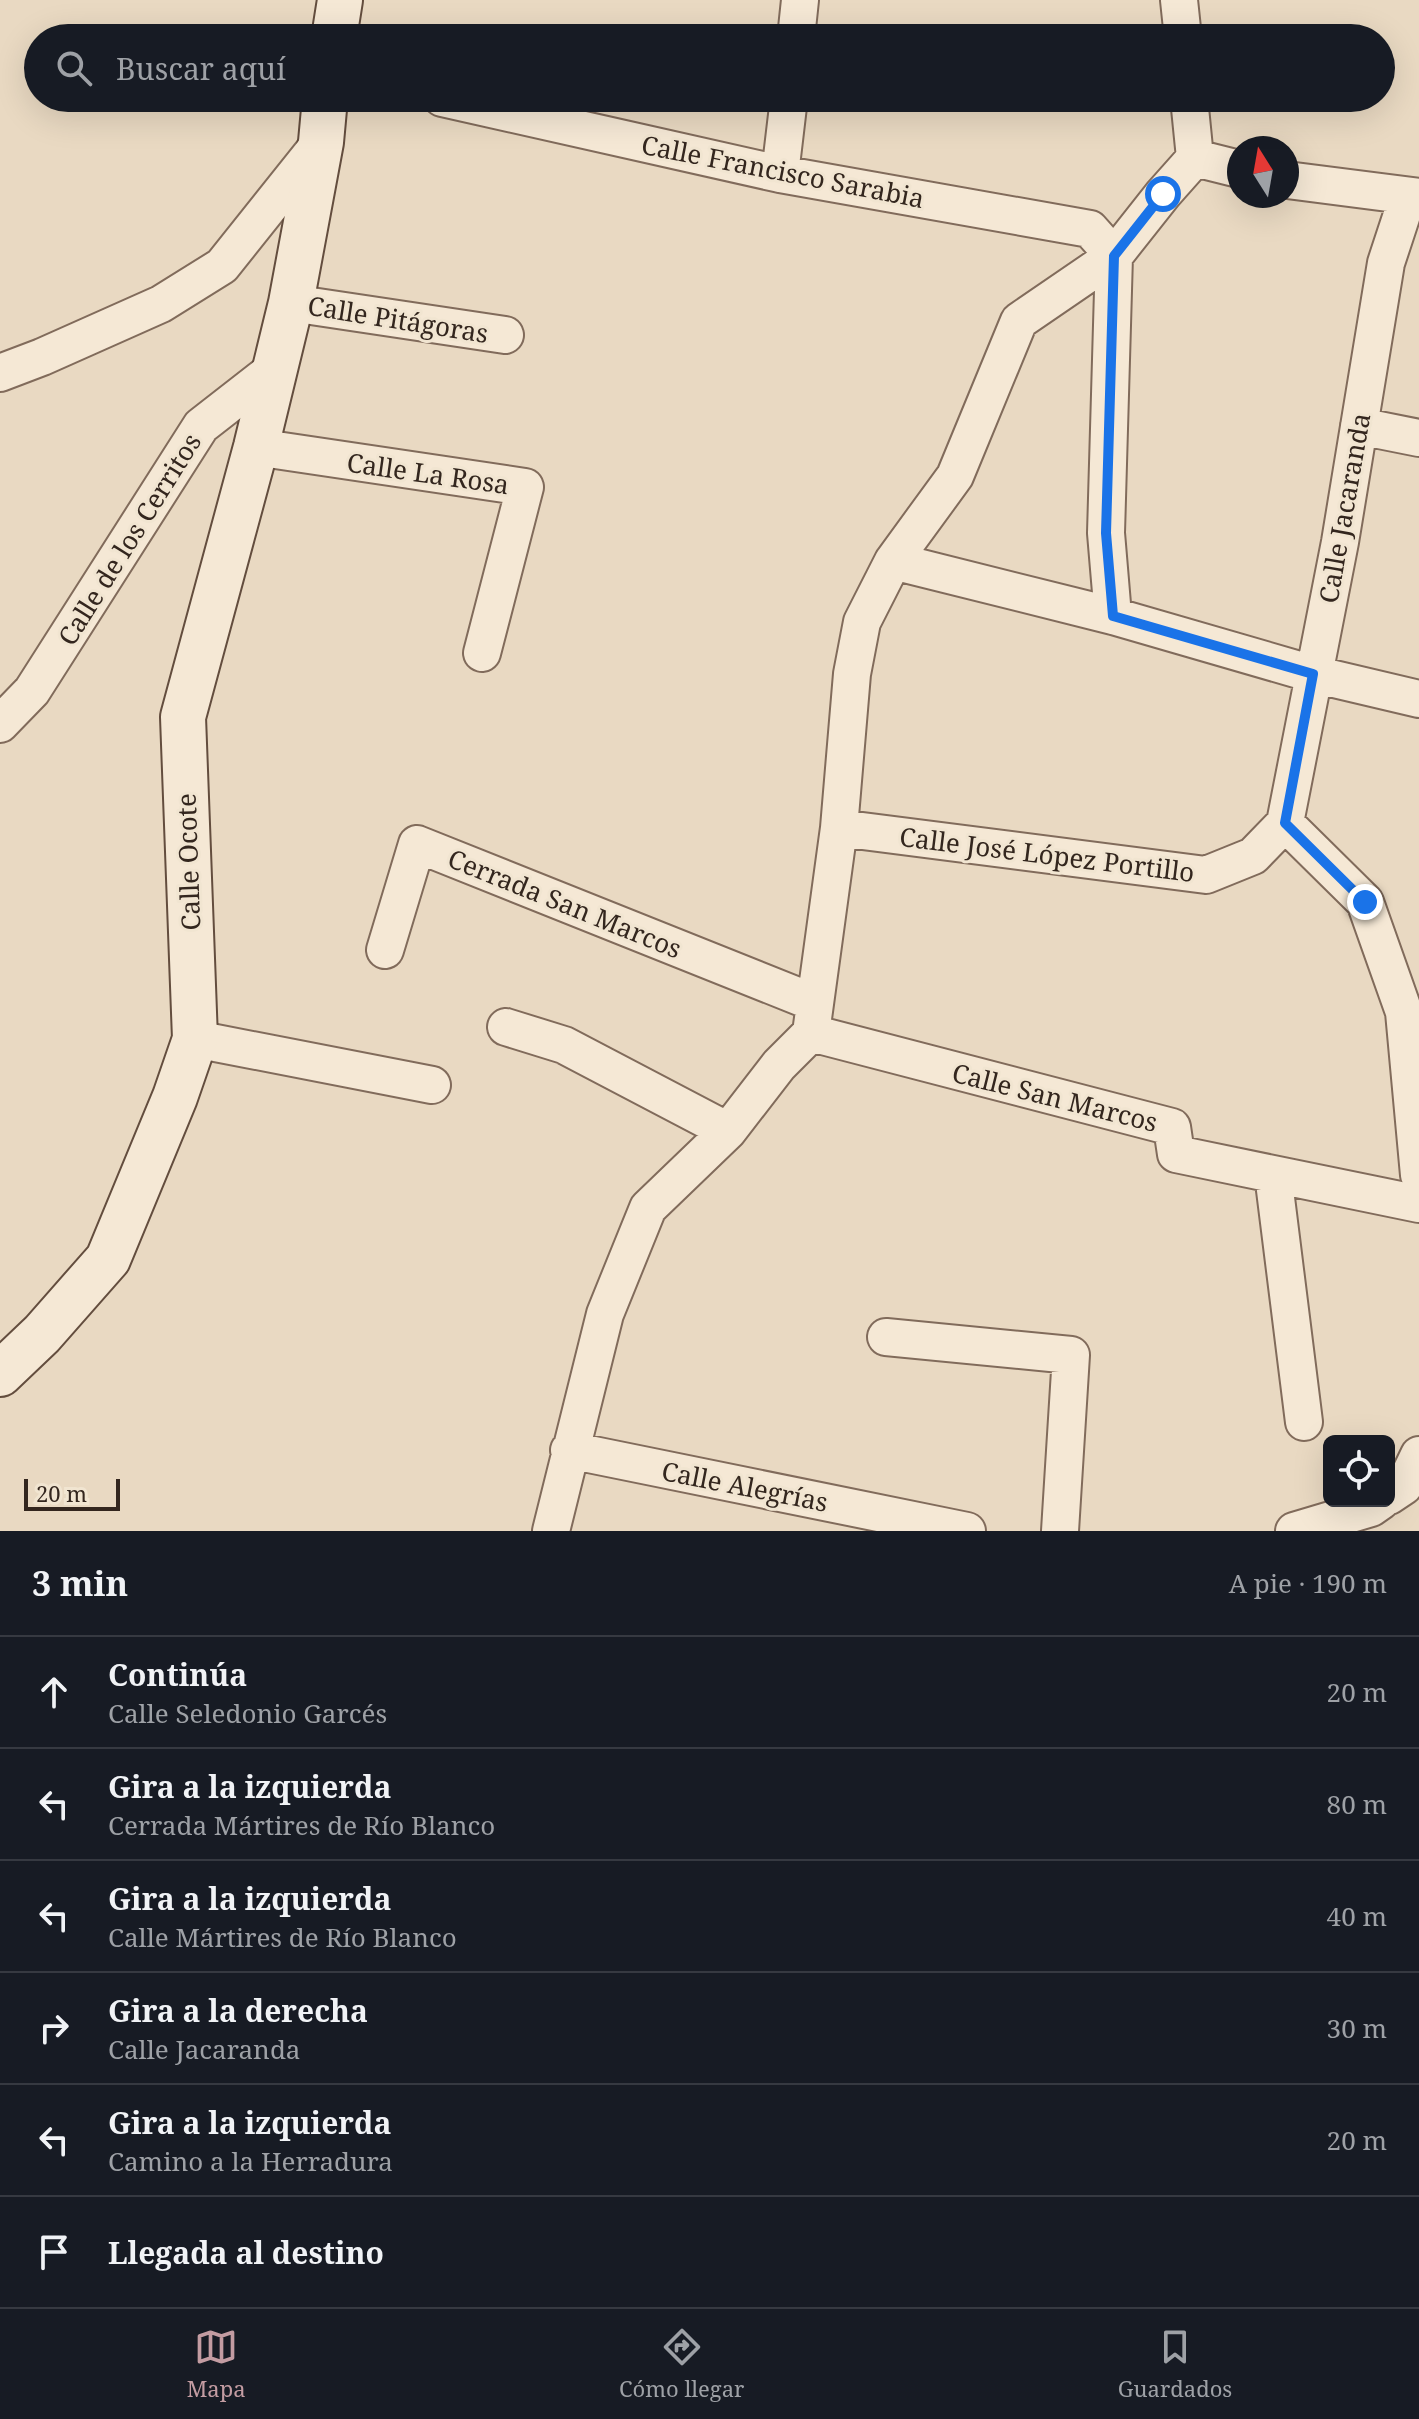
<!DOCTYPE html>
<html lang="es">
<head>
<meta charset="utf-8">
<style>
	:root { --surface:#171b24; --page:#20242c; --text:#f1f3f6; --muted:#9ea1a6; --line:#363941; --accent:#c39ca2 }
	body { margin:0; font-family:"Noto Serif",serif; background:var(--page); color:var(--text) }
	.controls { position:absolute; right:24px; bottom:24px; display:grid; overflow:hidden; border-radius:12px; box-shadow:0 8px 32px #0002 }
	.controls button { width:72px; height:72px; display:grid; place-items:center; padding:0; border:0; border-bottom:2px solid var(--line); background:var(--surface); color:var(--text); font:40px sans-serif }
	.compass { position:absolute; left:1227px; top:136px; width:72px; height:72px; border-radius:50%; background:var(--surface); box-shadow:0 8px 32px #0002; rotate:349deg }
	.scale { position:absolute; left:24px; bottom:20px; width:96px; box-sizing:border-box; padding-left:8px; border:4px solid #33261e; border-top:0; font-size:22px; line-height:28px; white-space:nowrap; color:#33261e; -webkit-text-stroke:6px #f1e5d1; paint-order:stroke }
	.stop { position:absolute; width:24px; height:24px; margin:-18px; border:6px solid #1a73e8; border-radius:50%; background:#fff }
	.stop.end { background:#1a73e8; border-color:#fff; box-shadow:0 2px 8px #0008 }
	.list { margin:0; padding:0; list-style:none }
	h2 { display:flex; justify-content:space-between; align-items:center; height:104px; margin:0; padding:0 32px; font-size:34px }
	h2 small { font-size:26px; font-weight:400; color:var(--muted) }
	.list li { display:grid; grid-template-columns:52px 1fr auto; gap:24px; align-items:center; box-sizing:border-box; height:112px; padding:0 32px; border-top:2px solid var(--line) }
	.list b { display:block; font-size:30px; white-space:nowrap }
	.list p { margin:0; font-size:26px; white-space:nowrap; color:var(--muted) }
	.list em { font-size:26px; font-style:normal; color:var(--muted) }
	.icon { flex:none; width:44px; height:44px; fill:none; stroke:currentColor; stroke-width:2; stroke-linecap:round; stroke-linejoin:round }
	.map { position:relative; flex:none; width:1419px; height:1531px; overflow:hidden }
	.search { position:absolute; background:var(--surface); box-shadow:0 8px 32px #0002; left:24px; right:24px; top:24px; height:88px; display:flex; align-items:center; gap:20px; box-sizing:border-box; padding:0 28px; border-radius:44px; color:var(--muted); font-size:30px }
	.sheet { height:776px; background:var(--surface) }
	nav { display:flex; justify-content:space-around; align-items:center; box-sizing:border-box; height:112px; border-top:2px solid var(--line); background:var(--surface); font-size:22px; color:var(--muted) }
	nav a { display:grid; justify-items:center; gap:4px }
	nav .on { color:var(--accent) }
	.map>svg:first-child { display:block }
</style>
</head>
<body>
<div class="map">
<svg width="1419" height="1531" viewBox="0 0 1419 1531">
	<rect width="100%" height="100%" fill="#e9d9c2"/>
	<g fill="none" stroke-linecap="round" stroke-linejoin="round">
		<defs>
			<path id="street" d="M1179 0 1183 38
				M796 38 800 0
				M442 98 780 174 1090 229 1114 256
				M1195 158 1239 169
				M780 174 789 98
				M1287 180 1419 197
				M291 303 505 335
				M0 373 42 357 161 304 222 266 321 142
				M1359 426 1419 438
				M256 447 525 487 482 653
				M893 561 1113 616 1313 674 1419 699
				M1113 616 1106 533 1114 256
				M0 724 32 691 201 426 274 369
				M1285 823 1340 542 1386 263 1408 196
				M1285 823 1365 902 1404 1012 1419 1175
				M839 828 1206 875 1253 856 1285 823
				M385 950 417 844 815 1003
				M506 1027 564 1045 728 1131
				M811 1033 1172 1127 1176 1154 1419 1204
				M195 1039 432 1085
				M1273 1174 1304 1422
				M886 1337 1071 1355 1060 1531
				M569 1450 967 1531
				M1389 1496 1404 1486 1419 1455
				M551 1531 605 1314 648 1208 728 1131 779 1065 811 1033 839 828 852 674 862 622 893 561 955 476 1019 321 1114 256 1163 194 1195 158 1189 98
				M1294 1531 1371 1508 1381 1501"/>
			<path id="secondary" d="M334 38 340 0
				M0 1374 42 1334 108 1259 175 1097 195 1039 183 717 256 447 291 303 321 142 325 98"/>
		</defs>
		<use href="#street" stroke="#816b5b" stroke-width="40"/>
		<use href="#secondary" stroke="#634d3e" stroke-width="48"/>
		<use href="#street" stroke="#f5e8d5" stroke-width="36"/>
		<use href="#secondary" stroke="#f5e8d5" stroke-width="44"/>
	</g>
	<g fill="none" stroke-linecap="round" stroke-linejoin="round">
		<path stroke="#1a73e8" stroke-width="10" d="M1163 194 1114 256 1106 533 1113 616 1313 674 1285 823 1365 902"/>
	</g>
	<g text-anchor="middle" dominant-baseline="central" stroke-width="6" stroke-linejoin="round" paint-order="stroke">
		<g font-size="26" fill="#33261e" stroke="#f1e5d1">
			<text transform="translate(783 171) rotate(11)">Calle Francisco Sarabia</text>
			<text transform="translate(398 319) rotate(9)">Calle Pitágoras</text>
			<text transform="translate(428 473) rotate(8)">Calle La Rosa</text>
			<text transform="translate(1344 508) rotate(-80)">Calle Jacaranda</text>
			<text transform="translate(129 539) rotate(-58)">Calle de los Cerritos</text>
			<text transform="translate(1047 854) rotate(7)">Calle José López Portillo</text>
			<text transform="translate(188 862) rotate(-92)">Calle Ocote</text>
			<text transform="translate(565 903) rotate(22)">Cerrada San Marcos</text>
			<text transform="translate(1055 1097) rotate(14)">Calle San Marcos</text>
			<text transform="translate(745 1486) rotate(11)">Calle Alegrías</text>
		</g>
	</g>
</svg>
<div class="controls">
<button><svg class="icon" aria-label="locate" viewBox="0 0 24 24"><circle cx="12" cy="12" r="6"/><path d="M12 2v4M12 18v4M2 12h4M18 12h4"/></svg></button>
</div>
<svg class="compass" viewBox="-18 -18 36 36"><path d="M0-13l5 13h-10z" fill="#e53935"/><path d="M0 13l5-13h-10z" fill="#9ea1a6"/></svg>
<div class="scale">20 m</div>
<div class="stop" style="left:1163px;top:194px"></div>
<div class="stop end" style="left:1365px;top:902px"></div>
<div class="search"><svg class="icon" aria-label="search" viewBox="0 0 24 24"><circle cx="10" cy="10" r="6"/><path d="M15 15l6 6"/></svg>Buscar aquí</div>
</div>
<section class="sheet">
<h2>3 min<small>A pie · 190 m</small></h2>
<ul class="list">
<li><svg class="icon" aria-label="ahead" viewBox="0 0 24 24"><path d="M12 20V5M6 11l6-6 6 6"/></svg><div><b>Continúa</b><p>Calle Seledonio Garcés</p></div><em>20 m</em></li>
<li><svg class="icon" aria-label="left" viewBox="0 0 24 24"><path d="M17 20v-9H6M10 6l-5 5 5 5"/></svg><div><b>Gira a la izquierda</b><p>Cerrada Mártires de Río Blanco</p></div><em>80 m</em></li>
<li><svg class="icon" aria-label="left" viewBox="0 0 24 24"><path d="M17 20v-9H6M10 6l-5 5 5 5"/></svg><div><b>Gira a la izquierda</b><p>Calle Mártires de Río Blanco</p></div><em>40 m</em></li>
<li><svg class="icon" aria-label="right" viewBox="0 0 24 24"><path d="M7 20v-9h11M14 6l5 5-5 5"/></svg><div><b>Gira a la derecha</b><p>Calle Jacaranda</p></div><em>30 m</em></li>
<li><svg class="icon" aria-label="left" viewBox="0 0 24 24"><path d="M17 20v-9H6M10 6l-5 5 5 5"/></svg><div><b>Gira a la izquierda</b><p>Camino a la Herradura</p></div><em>20 m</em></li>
<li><svg class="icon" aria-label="arrive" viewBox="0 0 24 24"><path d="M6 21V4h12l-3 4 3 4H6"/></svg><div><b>Llegada al destino</b></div></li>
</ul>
</section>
<nav>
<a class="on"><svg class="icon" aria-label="map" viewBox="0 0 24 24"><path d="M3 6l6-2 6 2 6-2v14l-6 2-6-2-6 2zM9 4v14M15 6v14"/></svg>Mapa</a>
<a><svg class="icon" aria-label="directions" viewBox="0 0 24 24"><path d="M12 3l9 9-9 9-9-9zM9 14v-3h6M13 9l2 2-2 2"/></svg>Cómo llegar</a>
<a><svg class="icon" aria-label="saved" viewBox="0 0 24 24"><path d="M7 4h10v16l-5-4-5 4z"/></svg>Guardados</a>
</nav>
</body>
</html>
